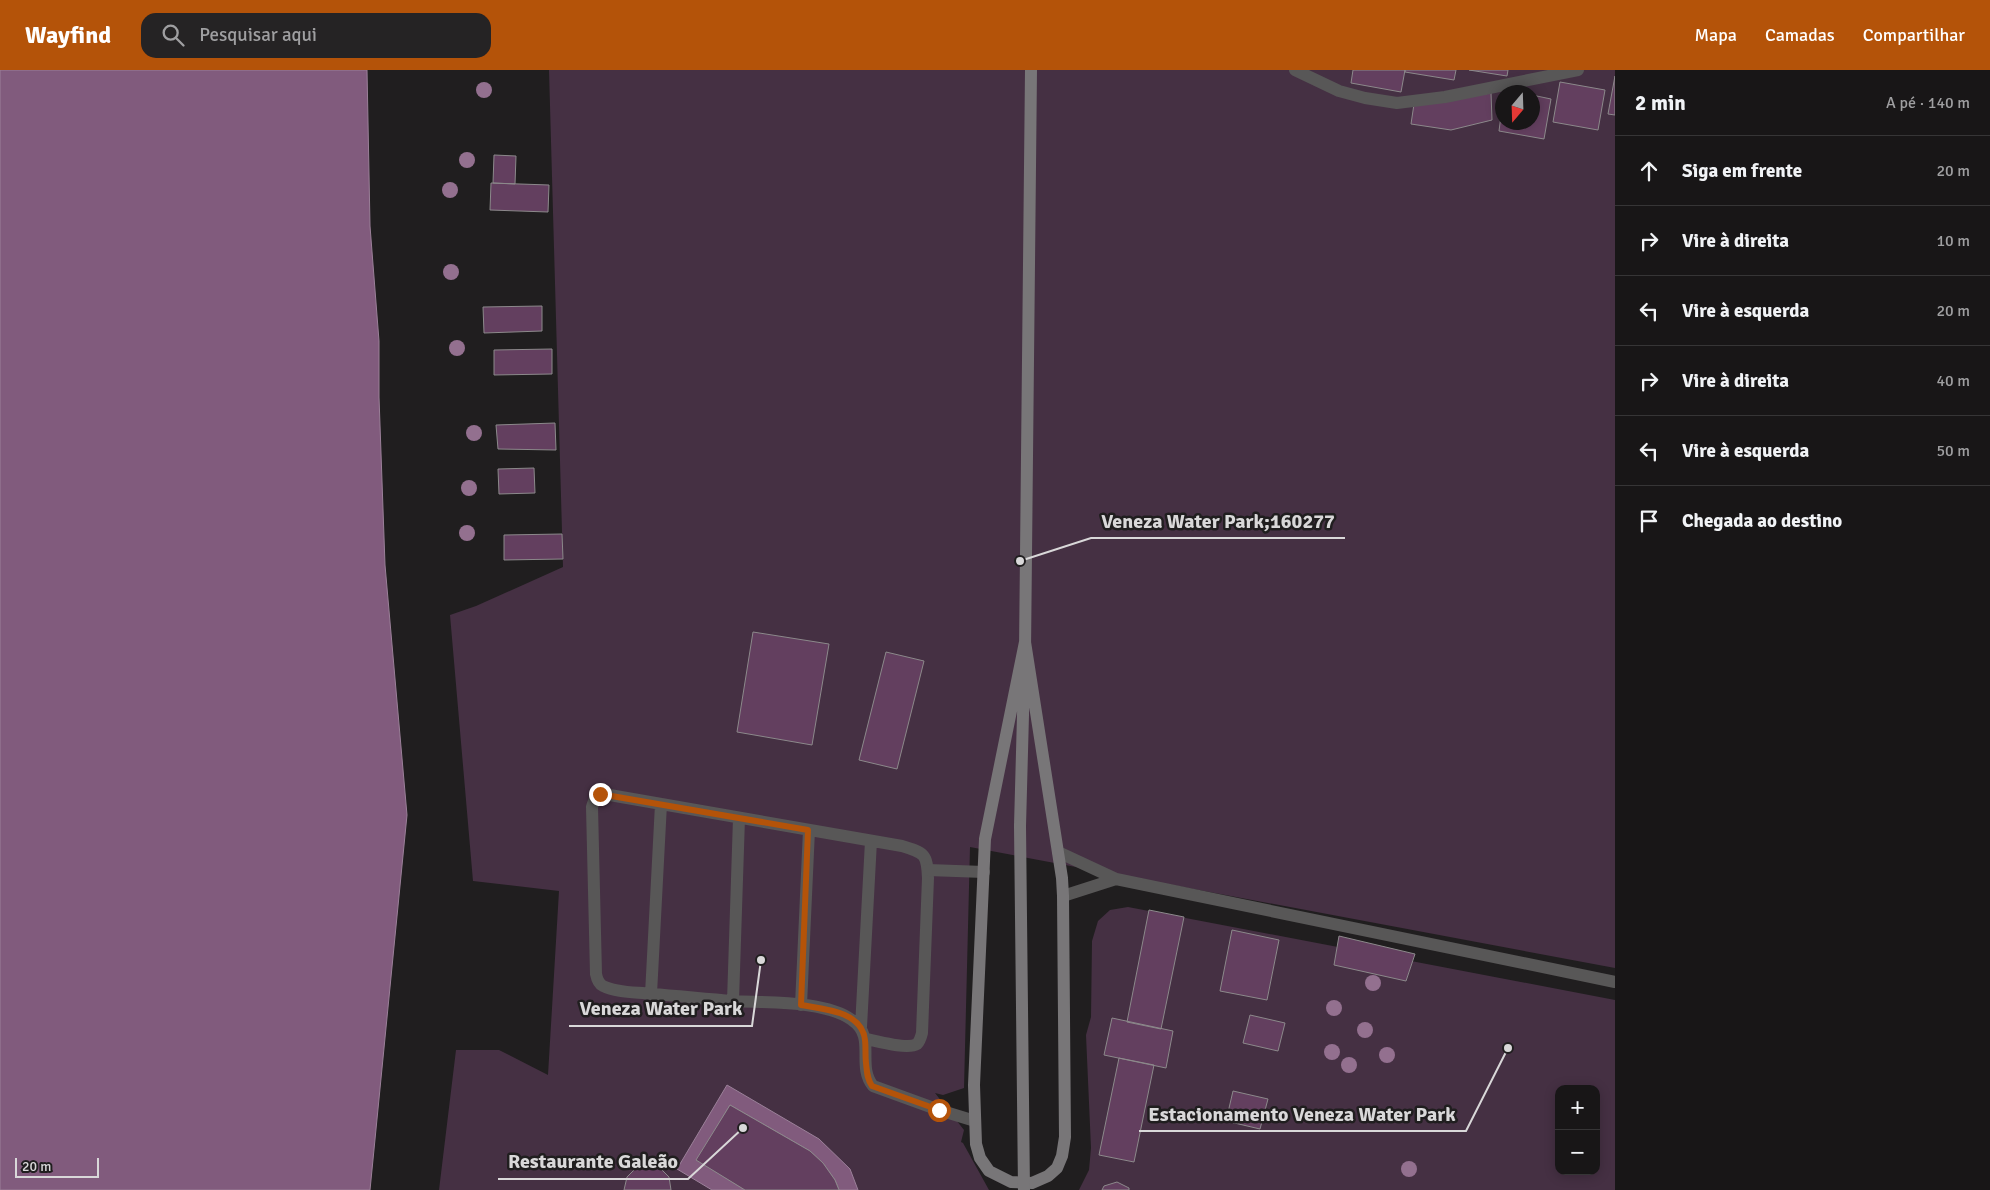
<!DOCTYPE html>
<html lang="pt">
<head>
<meta charset="utf-8">
<style>
	:root { --surface:#181617; --page:#252324; --text:#f1f3f6; --muted:#9f9fa1; --line:#363536; --accent:#b45309 }
	body { margin:0; font-family:Signika,sans-serif; background:var(--page); color:var(--text) }
	.controls { position:absolute; right:15px; bottom:15px; display:grid; overflow:hidden; border-radius:10px; box-shadow:0 2px 12px #0003 }
	.controls button { width:45px; height:45px; display:grid; place-items:center; padding:0; border:0; border-bottom:1px solid var(--line); background:var(--surface); color:var(--text); font:25px sans-serif }
	.compass { position:absolute; left:1495px; top:15px; width:45px; height:45px; border-radius:50%; background:var(--surface); box-shadow:0 2px 12px #0003; rotate:199deg }
	.scale { position:absolute; left:15px; bottom:12px; width:84px; box-sizing:border-box; padding-left:5px; border:2px solid #d9d8d9; border-top:0; font-size:14px; line-height:18px; white-space:nowrap; color:#d9d8d9; -webkit-text-stroke:4px #201e1f; paint-order:stroke }
	.stop { position:absolute; width:15px; height:15px; margin:-11px; border:4px solid #b45309; border-radius:50%; background:#fff }
	.stop.end { background:#b45309; border-color:#fff; box-shadow:0 1px 5px #0008 }
	.list { margin:0; padding:0; list-style:none }
	h2 { display:flex; justify-content:space-between; align-items:center; height:65px; margin:0; padding:0 20px; font-size:21px }
	h2 small { font-size:16px; font-weight:400; color:var(--muted) }
	.list li { display:grid; grid-template-columns:32px 1fr auto; gap:15px; align-items:center; box-sizing:border-box; height:70px; padding:0 20px; border-top:1px solid var(--line) }
	.list b { display:block; font-size:19px; white-space:nowrap }
	.list em { font-size:16px; font-style:normal; color:var(--muted) }
	.icon { flex:none; width:28px; height:28px; fill:none; stroke:currentColor; stroke-width:2; stroke-linecap:round; stroke-linejoin:round }
	.map { position:relative; flex:none; width:1615px; height:1120px; overflow:hidden }
	header { display:flex; align-items:center; gap:30px; box-sizing:border-box; height:70px; padding:0 25px; background:var(--accent); color:#fff }
	header strong { font-size:24px }
	nav { display:flex; gap:28px; margin-inline-start:auto; font-size:18px }
	.search { width:350px; height:45px; background:var(--page); display:flex; align-items:center; gap:12px; box-sizing:border-box; padding:0 18px; border-radius:15px; color:var(--muted); font-size:19px }
	main { display:flex }
	aside { flex:1; background:var(--surface) }
	.map>svg:first-child { display:block }
</style>
</head>
<body>
<header>
<strong>Wayfind</strong>
<div class="search"><svg class="icon" aria-label="search" viewBox="0 0 24 24"><circle cx="10" cy="10" r="6"/><path d="M15 15l6 6"/></svg>Pesquisar aqui</div>
<nav><a>Mapa</a><a>Camadas</a><a>Compartilhar</a></nav>
</header>
<main>
<div class="map">
<svg width="1615" height="1120" viewBox="0 0 1615 1120">
	<rect width="100%" height="100%" fill="#201e1f"/>
	<path fill="#453043" fill-rule="evenodd" d="M549 0H1615V898L970 777 964 1018 943 1025 935 1023 964 1060 961 1072 963 1073 989 1120H439L456 980H499L548 1005 559 821 473 811 450 545 476 536 563 497ZM1502 22H1532V52H1502Z
		M1128 837 1615 930V1120H1079L1089 1100 1091 1078 1086 965 1091 947 1092 871 1098 851 1110 840ZM1559 1019H1596V1101H1559Z"/>
	<path fill="#815b7d" stroke="#9b8099" d="M0 0H367L370 156 379 271V327L385 495 407 745 370 1120H0Z
		M727 1015 819 1069 850 1099 858 1120H839L835 1110 823 1093 810 1081 730 1035 697 1090 745 1120H712L677 1099Z"/>
	<path fill="#633f5f" stroke="#8c898b" d="M1353 0H1405L1401 22 1351 13Z
		M1405 0H1456L1454 10 1405 2Z
		M1469 0H1508L1507 6Z
		M1615 6V45L1608 44Z
		M1560 12 1605 20 1598 60 1553 52Z
		M1491 23 1492 50 1451 60 1411 54 1414 34Z
		M1532 25 1551 29 1544 69 1499 61 1502 38V52H1532Z
		M494 85 516 86 515 114 493 113Z
		M491 113 549 115 548 142 490 140Z
		M542 236V261L484 263 483 237Z
		M552 279V304L494 305V280Z
		M555 353 556 380 498 379 496 355Z
		M534 398 535 423 499 424 498 399Z
		M562 464 563 489 504 490V465Z
		M753 562 829 574 812 675 737 662Z
		M886 582 924 591 897 699 859 690Z
		M1149 840 1184 847 1161 959 1127 952Z
		M1232 860 1279 870 1267 930 1220 921Z
		M1339 866 1415 884 1406 911 1334 895Z
		M1250 945 1285 953 1278 981 1243 973Z
		M1112 948 1173 961 1166 998 1104 985Z
		M1119 988 1154 995 1134 1092 1099 1085Z
		M1233 1021 1268 1029 1260 1059 1226 1051Z
		M730 1035 810 1081 823 1093 835 1110 839 1120H745L696 1090Z
		M648 1095 660 1098 669 1107 671 1120H624L627 1107 636 1098Z
		M1117 1112 1129 1118V1120H1102L1104 1116Z"/>
	<g fill="none" stroke-linecap="round" stroke-linejoin="round">
		<path stroke="#585757" stroke-width="12" d="M1295 0 1339 21 1365 28 1397 33 1445 27 1578 0
			M1058 782 1116 809 1615 912
			M1063 826 1116 809
			M651 924 661 734
			M733 931 739 748
			M801 935 809 760
			M861 957 871 771
			M866 969C876 971 908 980 917 974 920 971 921 967 922 963L928 808C927 784 925 783 902 776L604 724C596 725 594 730 592 737L596 904C597 909 599 914 603 916 617 923 637 922 652 924 679 926 706 929 733 931 766 933 825 930 852 950 877 967 856 995 873 1016L939 1040 975 1051"/>
		<path stroke="#585757" stroke-width="12" d="M928 800 984 802"/>
		<path stroke="#787678" stroke-width="12" d="M1025 572 1062 808 1063 826 1065 1067 1062 1086 1057 1098 1048 1106 1032 1113 1011 1112 989 1101 980 1088 976 1074 974 1015 985 769Z
			M1025 581 1031 0
			M1020 756 1024 608"/>
		<path stroke="#787678" stroke-width="12" d="M1020 756 1024 1120"/>
	</g>
	<g fill="#93708f">
		<circle cx="484" cy="20" r="8"/>
		<circle cx="467" cy="90" r="8"/>
		<circle cx="450" cy="120" r="8"/>
		<circle cx="451" cy="202" r="8"/>
		<circle cx="457" cy="278" r="8"/>
		<circle cx="474" cy="363" r="8"/>
		<circle cx="469" cy="418" r="8"/>
		<circle cx="467" cy="463" r="8"/>
		<circle cx="1373" cy="913" r="8"/>
		<circle cx="1334" cy="938" r="8"/>
		<circle cx="1365" cy="960" r="8"/>
		<circle cx="1332" cy="982" r="8"/>
		<circle cx="1387" cy="985" r="8"/>
		<circle cx="1349" cy="995" r="8"/>
		<circle cx="1409" cy="1099" r="8"/>
	</g>
	<g fill="none" stroke-linecap="round" stroke-linejoin="round">
		<path stroke="#b45309" stroke-width="6" d="M600 724 808 760 801 935C823 939 862 941 865 970 866 978 865 985 866 993 867 1002 867 1009 872 1016L939 1040"/>
	</g>
	<path fill="none" stroke="#d9d8d9" stroke-width="2" d="M1020 491L1091 468H1345M761 890L752 956H569M1508 978L1466 1061H1139M743 1058L688 1109H498"/>
	<g fill="#d9d8d9" stroke="#201e1f" stroke-width="2">
		<circle cx="1020" cy="491" r="5"/>
		<circle cx="761" cy="890" r="5"/>
		<circle cx="1508" cy="978" r="5"/>
		<circle cx="743" cy="1058" r="5"/>
	</g>
	<g font-size="20" text-anchor="middle" font-weight="bold" fill="#d9d8d9" stroke="#201e1f" stroke-width="5" stroke-linejoin="round" paint-order="stroke">
		<text x="1218" y="458">Veneza Water Park;160277</text>
		<text x="661" y="945">Veneza Water Park</text>
		<text x="1302" y="1051">Estacionamento Veneza Water Park</text>
		<text x="593" y="1098">Restaurante Galeão</text>
	</g>
</svg>
<div class="controls">
<button>+</button>
<button>−</button>
</div>
<svg class="compass" viewBox="-18 -18 36 36"><path d="M0-13l5 13h-10z" fill="#e53935"/><path d="M0 13l5-13h-10z" fill="#9f9fa1"/></svg>
<div class="scale">20 m</div>
<div class="stop" style="left:939px;top:1040px"></div>
<div class="stop end" style="left:600px;top:724px"></div>
</div>
<aside>
<h2>2 min<small>A pé · 140 m</small></h2>
<ul class="list">
<li><svg class="icon" aria-label="ahead" viewBox="0 0 24 24"><path d="M12 20V5M6 11l6-6 6 6"/></svg><div><b>Siga em frente</b></div><em>20 m</em></li>
<li><svg class="icon" aria-label="right" viewBox="0 0 24 24"><path d="M7 20v-9h11M14 6l5 5-5 5"/></svg><div><b>Vire à direita</b></div><em>10 m</em></li>
<li><svg class="icon" aria-label="left" viewBox="0 0 24 24"><path d="M17 20v-9H6M10 6l-5 5 5 5"/></svg><div><b>Vire à esquerda</b></div><em>20 m</em></li>
<li><svg class="icon" aria-label="right" viewBox="0 0 24 24"><path d="M7 20v-9h11M14 6l5 5-5 5"/></svg><div><b>Vire à direita</b></div><em>40 m</em></li>
<li><svg class="icon" aria-label="left" viewBox="0 0 24 24"><path d="M17 20v-9H6M10 6l-5 5 5 5"/></svg><div><b>Vire à esquerda</b></div><em>50 m</em></li>
<li><svg class="icon" aria-label="arrive" viewBox="0 0 24 24"><path d="M6 21V4h12l-3 4 3 4H6"/></svg><div><b>Chegada ao destino</b></div></li>
</ul>
</aside>
</main>
</body>
</html>
